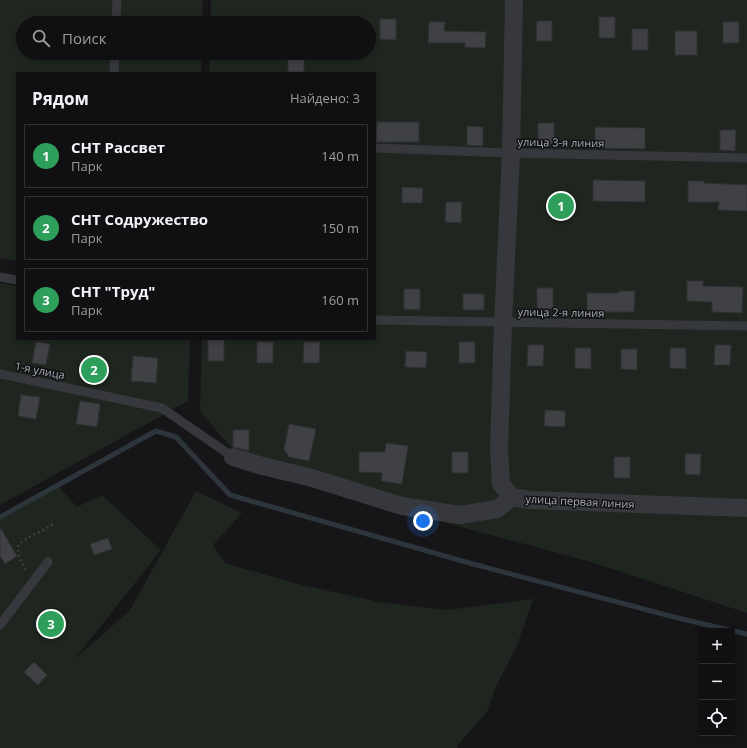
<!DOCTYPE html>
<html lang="ru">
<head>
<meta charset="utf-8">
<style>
	:root { --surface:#101012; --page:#19191b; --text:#f1f3f6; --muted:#9c9d9f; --line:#303032; --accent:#f2b134 }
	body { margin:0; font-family:"Open Sans",sans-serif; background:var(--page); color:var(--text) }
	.controls { position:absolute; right:12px; bottom:12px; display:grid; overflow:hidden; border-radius:0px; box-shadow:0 2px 6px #0003 }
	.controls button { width:36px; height:36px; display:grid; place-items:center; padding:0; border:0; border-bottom:1px solid var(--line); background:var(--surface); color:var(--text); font:20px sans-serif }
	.you { position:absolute; left:423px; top:521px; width:14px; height:14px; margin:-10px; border:3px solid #fff; border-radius:50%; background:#1a73e8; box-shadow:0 0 0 6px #1a73e833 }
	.badge { display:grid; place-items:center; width:26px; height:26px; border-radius:50%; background:var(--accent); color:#fff; font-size:13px; font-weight:700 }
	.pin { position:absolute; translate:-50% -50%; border:2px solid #fff; box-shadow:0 1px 4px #0006 }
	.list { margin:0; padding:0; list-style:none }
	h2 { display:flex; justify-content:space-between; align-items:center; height:52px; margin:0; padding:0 16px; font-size:17px }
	h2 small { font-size:13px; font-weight:400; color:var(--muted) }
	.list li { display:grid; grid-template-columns:26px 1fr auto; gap:12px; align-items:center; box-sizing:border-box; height:64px; margin:0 8px 8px; padding:0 8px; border:1px solid var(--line); border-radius:0px }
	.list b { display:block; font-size:15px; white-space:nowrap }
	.list p { margin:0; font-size:13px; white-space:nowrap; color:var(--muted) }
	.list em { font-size:13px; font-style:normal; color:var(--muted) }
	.icon { flex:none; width:22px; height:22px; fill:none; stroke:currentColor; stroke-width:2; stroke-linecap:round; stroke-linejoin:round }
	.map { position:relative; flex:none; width:747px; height:748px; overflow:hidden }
	.search { position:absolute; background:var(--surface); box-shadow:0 2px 6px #0003; left:16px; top:16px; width:360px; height:44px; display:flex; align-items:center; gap:10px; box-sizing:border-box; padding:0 14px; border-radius:22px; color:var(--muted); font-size:15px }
	.panel { position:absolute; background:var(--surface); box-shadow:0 2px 6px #0003; left:16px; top:72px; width:360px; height:268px; border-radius:0px }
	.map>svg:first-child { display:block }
</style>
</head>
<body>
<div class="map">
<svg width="747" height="748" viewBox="0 0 747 748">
	<rect width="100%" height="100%" fill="#161618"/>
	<path fill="#1e261f" d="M0 0H203L202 23H23V53H201V73H17V261L0 258Z
		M211 0H747V613L591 562 250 470 200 411 202 339H375V73H209L210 53H369V23H211Z
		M0 283 17 286V339H190L188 401 0 505Z
		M58 486 77 507 102 495 161 550 75 659 130 610 196 491 242 513 213 545 225 563 298 584 379 602 447 610 533 599 516 648 496 686 487 712 457 746V748H0V519Z"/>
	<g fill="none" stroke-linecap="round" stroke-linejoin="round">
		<path stroke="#2c353c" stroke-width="5" d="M0 517 156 431 176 437 230 495 473 564 678 618 747 634"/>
	</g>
	<path fill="#404145" stroke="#303034" d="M599 17H615V38H599Z
		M380 19H396V40L380 39Z
		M537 21H552V41H536Z
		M429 22H445L444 31 486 32 485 48 465 47V43H428Z
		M723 22H739V43H723Z
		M632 29H648V50H632Z
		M675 31H697V55H675Z
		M288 53H304V72H288Z
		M377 122H419V142H376Z
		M538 123H554V144L538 143Z
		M467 126 483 127V146L467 145Z
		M595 127 645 128V149L595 148Z
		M720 130H736L735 151 720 150Z
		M593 180 645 181V202L593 201Z
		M688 181H704V183L747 185V211L718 210 719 202H688Z
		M402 187 423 188 422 203H402Z
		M446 202H462L461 223 445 222Z
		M687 281H703V286L743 287 742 313 712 312V302L687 301Z
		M537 288H553V309L537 308Z
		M404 289H420V310L404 309Z
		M619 291H635L634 312H603V314L587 313V293H619Z
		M463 294H484V310H463Z
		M208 340H224V361H208Z
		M36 342 50 344 46 365 32 363Z
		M257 342H273V363H257Z
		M304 342H320L319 363H303Z
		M459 342H475V363H459Z
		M528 345H544L543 366H527Z
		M715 345H731L730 365H714Z
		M575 348H591V369L575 368Z
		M670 348H686V369L670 368Z
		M621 349H637V370L621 369Z
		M406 351 427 352 426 368 405 367Z
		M133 356 158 358 156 383 131 381Z
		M21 395 40 397 36 419 18 416Z
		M80 401 100 404 97 427 76 424Z
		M545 410 565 411V427L544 426Z
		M289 424 316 429 309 461 289 457 284 449Z
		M233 430H249V451L233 447Z
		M386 443 408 446 402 484 381 481 382 473 359 472V452H385Z
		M452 452H468V473H452Z
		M685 454H701L700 475 685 474Z
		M614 457H630V478H614Z
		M0 527 17 556 5 564 0 556Z
		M108 538 112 549 94 555 90 544Z
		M34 662 47 675 38 685 24 672Z"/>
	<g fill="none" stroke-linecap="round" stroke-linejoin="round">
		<path stroke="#3d3f44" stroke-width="2.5" stroke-dasharray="2 3" stroke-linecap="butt" d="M26 570 19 558 18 546C27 535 43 533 54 523"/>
		<path stroke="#37383d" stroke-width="9" d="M116 23 117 0
			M114 73 115 53
			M375 148 511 153 747 158
			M0 277 17 280
			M375 320 747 326
			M0 374 162 408 233 457
			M0 625 48 562"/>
		<path stroke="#37383d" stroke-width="18" d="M233 457 259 465 312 478 402 506 460 515 497 509 512 497 530 500 747 508
			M512 497 501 484 499 449 503 323 511 153 514 0"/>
	</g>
	<g text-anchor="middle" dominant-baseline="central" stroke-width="3" stroke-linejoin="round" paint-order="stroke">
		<g font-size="11" fill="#a8adb8" stroke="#111113">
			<text transform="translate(561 142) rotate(1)">улица 3-я линия</text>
			<text transform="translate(561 312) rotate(1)">улица 2-я линия</text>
			<text transform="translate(40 370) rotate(11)">1-я улица</text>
			<text transform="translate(580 501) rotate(3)">улица первая линия</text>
		</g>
	</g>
</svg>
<div class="controls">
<button>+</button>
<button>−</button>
<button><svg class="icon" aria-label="locate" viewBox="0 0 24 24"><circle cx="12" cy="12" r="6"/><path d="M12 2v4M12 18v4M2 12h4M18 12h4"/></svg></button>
</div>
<div class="you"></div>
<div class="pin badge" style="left:561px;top:206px;background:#2e9e5b">1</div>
<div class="pin badge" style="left:94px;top:370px;background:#2e9e5b">2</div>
<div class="pin badge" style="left:51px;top:624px;background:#2e9e5b">3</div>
<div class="search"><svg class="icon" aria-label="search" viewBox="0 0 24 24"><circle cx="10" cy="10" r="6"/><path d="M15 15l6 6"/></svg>Поиск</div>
<section class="panel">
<h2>Рядом<small>Найдено: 3</small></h2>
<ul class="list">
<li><span class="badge" style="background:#2e9e5b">1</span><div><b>СНТ Рассвет</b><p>Парк</p></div><em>140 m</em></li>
<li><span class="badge" style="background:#2e9e5b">2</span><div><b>СНТ Содружество</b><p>Парк</p></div><em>150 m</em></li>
<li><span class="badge" style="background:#2e9e5b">3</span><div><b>СНТ &quot;Труд&quot;</b><p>Парк</p></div><em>160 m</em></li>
</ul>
</section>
</div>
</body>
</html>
